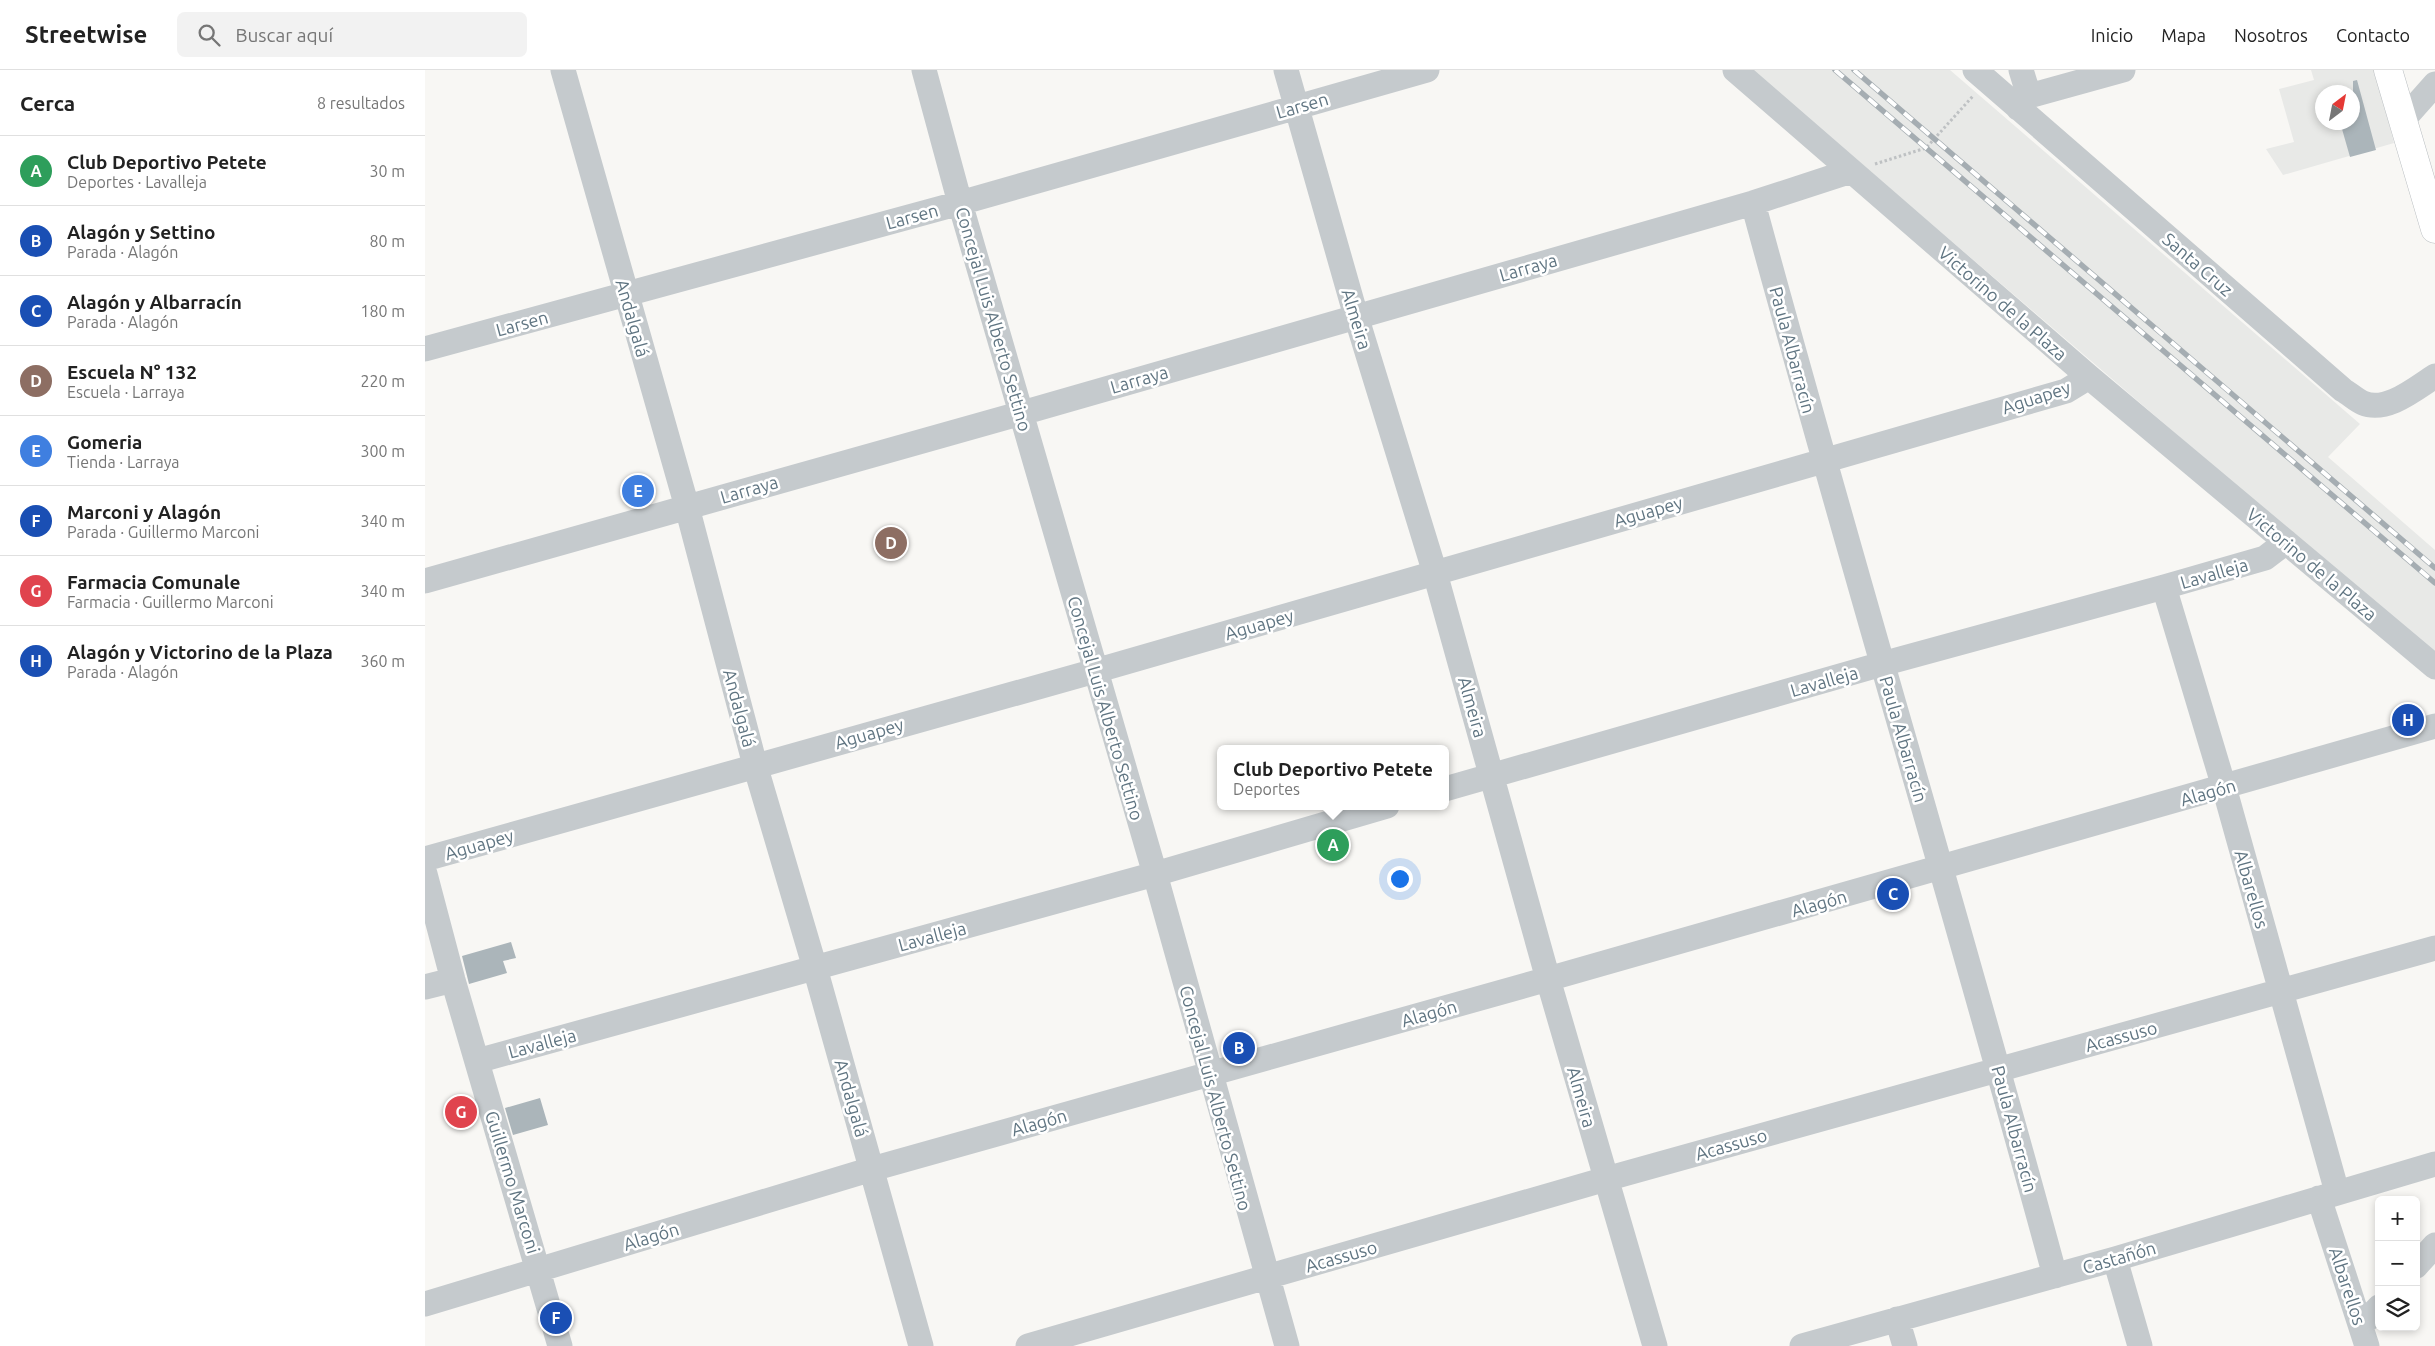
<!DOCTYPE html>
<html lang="es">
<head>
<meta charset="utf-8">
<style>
	:root { --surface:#fff; --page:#f2f2f2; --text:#222; --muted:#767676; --line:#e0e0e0; --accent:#0b8043 }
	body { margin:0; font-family:Ubuntu,sans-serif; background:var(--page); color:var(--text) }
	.controls { position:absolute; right:15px; bottom:15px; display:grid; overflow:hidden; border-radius:8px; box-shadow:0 2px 8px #0003 }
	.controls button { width:45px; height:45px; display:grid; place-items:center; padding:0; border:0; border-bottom:1px solid var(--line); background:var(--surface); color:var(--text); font:25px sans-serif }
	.compass { position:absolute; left:1890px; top:15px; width:45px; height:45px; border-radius:50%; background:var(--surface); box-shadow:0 2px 8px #0003; rotate:32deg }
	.you { position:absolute; left:974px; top:808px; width:18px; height:18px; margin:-12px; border:4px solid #fff; border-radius:50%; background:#1a73e8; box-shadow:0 0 0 8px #1a73e833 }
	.badge { display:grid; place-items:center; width:32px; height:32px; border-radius:50%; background:var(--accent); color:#fff; font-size:16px; font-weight:700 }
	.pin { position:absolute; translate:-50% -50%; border:2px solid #fff; box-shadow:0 1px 5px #0006 }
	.popup { position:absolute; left:792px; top:675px; width:232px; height:65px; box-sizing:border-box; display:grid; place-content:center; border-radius:8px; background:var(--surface); filter:drop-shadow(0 1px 4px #0005); font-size:16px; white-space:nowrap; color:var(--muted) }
	.popup b { font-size:19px; color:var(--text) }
	.popup::after { content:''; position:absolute; left:50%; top:100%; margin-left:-10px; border:10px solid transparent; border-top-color:var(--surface) }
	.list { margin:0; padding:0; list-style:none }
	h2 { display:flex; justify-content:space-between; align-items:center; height:65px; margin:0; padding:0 20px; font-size:21px }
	h2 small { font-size:16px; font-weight:400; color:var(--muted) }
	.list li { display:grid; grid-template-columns:32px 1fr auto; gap:15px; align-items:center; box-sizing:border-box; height:70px; padding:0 20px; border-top:1px solid var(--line) }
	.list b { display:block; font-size:19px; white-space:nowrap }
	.list p { margin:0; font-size:16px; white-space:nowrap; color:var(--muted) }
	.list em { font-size:16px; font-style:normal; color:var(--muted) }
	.icon { flex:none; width:28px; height:28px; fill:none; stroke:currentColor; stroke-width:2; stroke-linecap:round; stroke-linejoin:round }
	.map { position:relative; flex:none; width:2010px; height:1276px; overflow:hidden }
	header { display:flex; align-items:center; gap:30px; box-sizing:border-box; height:70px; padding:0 25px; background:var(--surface); border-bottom:1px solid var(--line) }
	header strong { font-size:24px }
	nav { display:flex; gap:28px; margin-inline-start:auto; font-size:18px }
	.search { width:350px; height:45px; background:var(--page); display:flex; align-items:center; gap:12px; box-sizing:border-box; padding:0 18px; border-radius:8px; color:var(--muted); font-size:19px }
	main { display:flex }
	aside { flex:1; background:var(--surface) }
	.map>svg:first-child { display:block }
</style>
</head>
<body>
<header>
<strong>Streetwise</strong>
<div class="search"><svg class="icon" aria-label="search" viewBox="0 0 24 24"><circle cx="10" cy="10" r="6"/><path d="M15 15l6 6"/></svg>Buscar aquí</div>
<nav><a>Inicio</a><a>Mapa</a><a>Nosotros</a><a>Contacto</a></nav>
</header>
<main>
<aside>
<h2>Cerca<small>8 resultados</small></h2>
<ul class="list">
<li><span class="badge" style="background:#2e9e5b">A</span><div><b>Club Deportivo Petete</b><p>Deportes · Lavalleja</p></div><em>30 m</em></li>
<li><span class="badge" style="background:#1a4fb4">B</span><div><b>Alagón y Settino</b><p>Parada · Alagón</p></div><em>80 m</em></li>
<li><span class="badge" style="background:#1a4fb4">C</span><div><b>Alagón y Albarracín</b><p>Parada · Alagón</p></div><em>180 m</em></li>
<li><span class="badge" style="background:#8d6e63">D</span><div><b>Escuela N° 132</b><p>Escuela · Larraya</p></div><em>220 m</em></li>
<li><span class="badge" style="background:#3f7fe0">E</span><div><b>Gomeria</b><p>Tienda · Larraya</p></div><em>300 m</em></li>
<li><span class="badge" style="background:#1a4fb4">F</span><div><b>Marconi y Alagón</b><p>Parada · Guillermo Marconi</p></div><em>340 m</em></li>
<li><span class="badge" style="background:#e0444e">G</span><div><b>Farmacia Comunale</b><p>Farmacia · Guillermo Marconi</p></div><em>340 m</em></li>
<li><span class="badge" style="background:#1a4fb4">H</span><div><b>Alagón y Victorino de la Plaza</b><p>Parada · Alagón</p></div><em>360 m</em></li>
</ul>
</aside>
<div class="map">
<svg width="2010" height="1276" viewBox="0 0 2010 1276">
	<rect width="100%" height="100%" fill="#f8f7f4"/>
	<path fill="#e8e9e7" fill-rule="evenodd" d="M1327 0H1525L1935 354 1903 387 2010 480V586Z
		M1886 0H1950L1969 73 1858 105 1841 79 1869 72 1854 19 1889 10ZM1898 22H1928V52H1898Z"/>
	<path fill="#abb5ba" d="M1932 10 1951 80 1925 87 1915 52H1928V11Z
		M86 872 91 888 78 891 82 903 44 914 37 886Z
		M115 1028 123 1055 88 1065 80 1038Z"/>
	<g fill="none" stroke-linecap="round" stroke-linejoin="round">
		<defs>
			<path id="major" d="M1963 0 2010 159"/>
		</defs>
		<use href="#major" stroke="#b8bdc0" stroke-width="29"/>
		<path stroke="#bec1c3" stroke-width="3" stroke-dasharray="2.5 2.5" stroke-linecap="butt" d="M1450 94 1501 78 1548 26"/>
		<path stroke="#c5cacd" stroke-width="25" d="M138 0 262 437 330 695 390 898 496 1276
			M499 0 535 133 730 804 862 1276
			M861 0 931 246 1010 503 1123 909 1230 1276
			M1310 0 1664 307 2010 597
			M1550 0 1918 320C1925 324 1931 330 1938 333 1962 343 1991 318 2010 306
			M1596 0 1604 26
			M1593 38 1604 26 1698 0
			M1978 50 2010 14
			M1328 133C1425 491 1533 847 1630 1206
			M0 279 535 133 1002 0
			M0 511 597 343 1328 133 1426 101
			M1739 517 1799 717 1912 1122
			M1020 719 1457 594 1739 517 1840 488 1861 472
			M0 789 670 601 1641 321 1664 307
			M0 804 28 910 135 1276
			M0 917 28 910
			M52 991 730 804 962 736
			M1894 1128 1942 1276
			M1690 1189 1715 1276
			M1991 1196 2010 1175
			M0 1234 447 1099 1123 909 2010 656
			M1472 1249 1480 1276
			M1936 1256 1954 1237
			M603 1276 1181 1109 2010 878
			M1377 1276 1690 1189 2010 1094"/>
		<use href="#major" stroke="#fff" stroke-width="28"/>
		<defs>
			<path id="rail" d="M1410 0 2010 513
				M1429 0 2010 498"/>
		</defs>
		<use href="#rail" stroke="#a5adb2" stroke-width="5.5"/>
		<use href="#rail" stroke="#fff" stroke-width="4" stroke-dasharray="11" stroke-linecap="butt"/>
	</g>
	<g text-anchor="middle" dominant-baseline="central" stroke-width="5" stroke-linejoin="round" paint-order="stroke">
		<g font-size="18" fill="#607582" stroke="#fff">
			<text transform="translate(877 35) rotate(-16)">Larsen</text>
			<text transform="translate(487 146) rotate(-15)">Larsen</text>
			<text transform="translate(1773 194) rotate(41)">Santa Cruz</text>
			<text transform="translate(1103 197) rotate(-16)">Larraya</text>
			<text transform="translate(1578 233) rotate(41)">Victorino de la Plaza</text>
			<text transform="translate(208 248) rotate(74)">Andalgalá</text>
			<text transform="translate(569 249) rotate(74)">Concejal Luis Alberto Settino</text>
			<text transform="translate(932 249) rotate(73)">Almeira</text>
			<text transform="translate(97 253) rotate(-15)">Larsen</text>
			<text transform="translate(1368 280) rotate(75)">Paula Albarracín</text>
			<text transform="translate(714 309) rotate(-16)">Larraya</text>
			<text transform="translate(1611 327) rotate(-18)">Aguapey</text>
			<text transform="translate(324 419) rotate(-16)">Larraya</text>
			<text transform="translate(1223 441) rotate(-16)">Aguapey</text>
			<text transform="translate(1887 494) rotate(40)">Victorino de la Plaza</text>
			<text transform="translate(1789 503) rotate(-16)">Lavalleja</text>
			<text transform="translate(834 554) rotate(-16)">Aguapey</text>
			<text transform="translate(1399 611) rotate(-16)">Lavalleja</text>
			<text transform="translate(1048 637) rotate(74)">Almeira</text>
			<text transform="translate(315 638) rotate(75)">Andalgalá</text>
			<text transform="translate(681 638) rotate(74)">Concejal Luis Alberto Settino</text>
			<text transform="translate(444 663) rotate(-16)">Aguapey</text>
			<text transform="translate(1479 669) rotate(74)">Paula Albarracín</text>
			<text transform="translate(1783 722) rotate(-16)">Alagón</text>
			<text transform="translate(54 774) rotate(-16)">Aguapey</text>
			<text transform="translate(1827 819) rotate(74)">Albarellos</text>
			<text transform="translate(1394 833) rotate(-16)">Alagón</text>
			<text transform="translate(507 866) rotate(-15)">Lavalleja</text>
			<text transform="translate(1004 943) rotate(-16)">Alagón</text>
			<text transform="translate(1696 966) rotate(-15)">Acassuso</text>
			<text transform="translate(117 973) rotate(-15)">Lavalleja</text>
			<text transform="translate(1157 1027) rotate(74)">Almeira</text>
			<text transform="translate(427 1028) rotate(74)">Andalgalá</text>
			<text transform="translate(791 1028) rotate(75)">Concejal Luis Alberto Settino</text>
			<text transform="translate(614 1052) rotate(-16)">Alagón</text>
			<text transform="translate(1590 1059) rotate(75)">Paula Albarracín</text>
			<text transform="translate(1306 1074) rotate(-16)">Acassuso</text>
			<text transform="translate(88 1112) rotate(73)">Guillermo Marconi</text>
			<text transform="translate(226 1166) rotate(-17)">Alagón</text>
			<text transform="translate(916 1186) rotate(-16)">Acassuso</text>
			<text transform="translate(1694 1187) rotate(-16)">Castañón</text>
			<text transform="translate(1923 1216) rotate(72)">Albarellos</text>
		</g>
	</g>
</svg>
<div class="controls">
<button>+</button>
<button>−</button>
<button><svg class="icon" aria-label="layers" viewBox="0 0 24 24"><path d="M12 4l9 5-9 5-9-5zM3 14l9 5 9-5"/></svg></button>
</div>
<svg class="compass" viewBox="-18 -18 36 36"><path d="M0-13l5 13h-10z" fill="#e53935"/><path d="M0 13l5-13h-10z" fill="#767676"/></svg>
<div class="you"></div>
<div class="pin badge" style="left:908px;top:775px;background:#2e9e5b">A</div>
<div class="popup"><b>Club Deportivo Petete</b>Deportes</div>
<div class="pin badge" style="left:814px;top:978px;background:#1a4fb4">B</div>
<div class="pin badge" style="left:1468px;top:824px;background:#1a4fb4">C</div>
<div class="pin badge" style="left:466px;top:473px;background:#8d6e63">D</div>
<div class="pin badge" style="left:213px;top:421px;background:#3f7fe0">E</div>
<div class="pin badge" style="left:131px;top:1248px;background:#1a4fb4">F</div>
<div class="pin badge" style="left:36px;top:1042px;background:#e0444e">G</div>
<div class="pin badge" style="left:1983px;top:650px;background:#1a4fb4">H</div>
</div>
</main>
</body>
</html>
